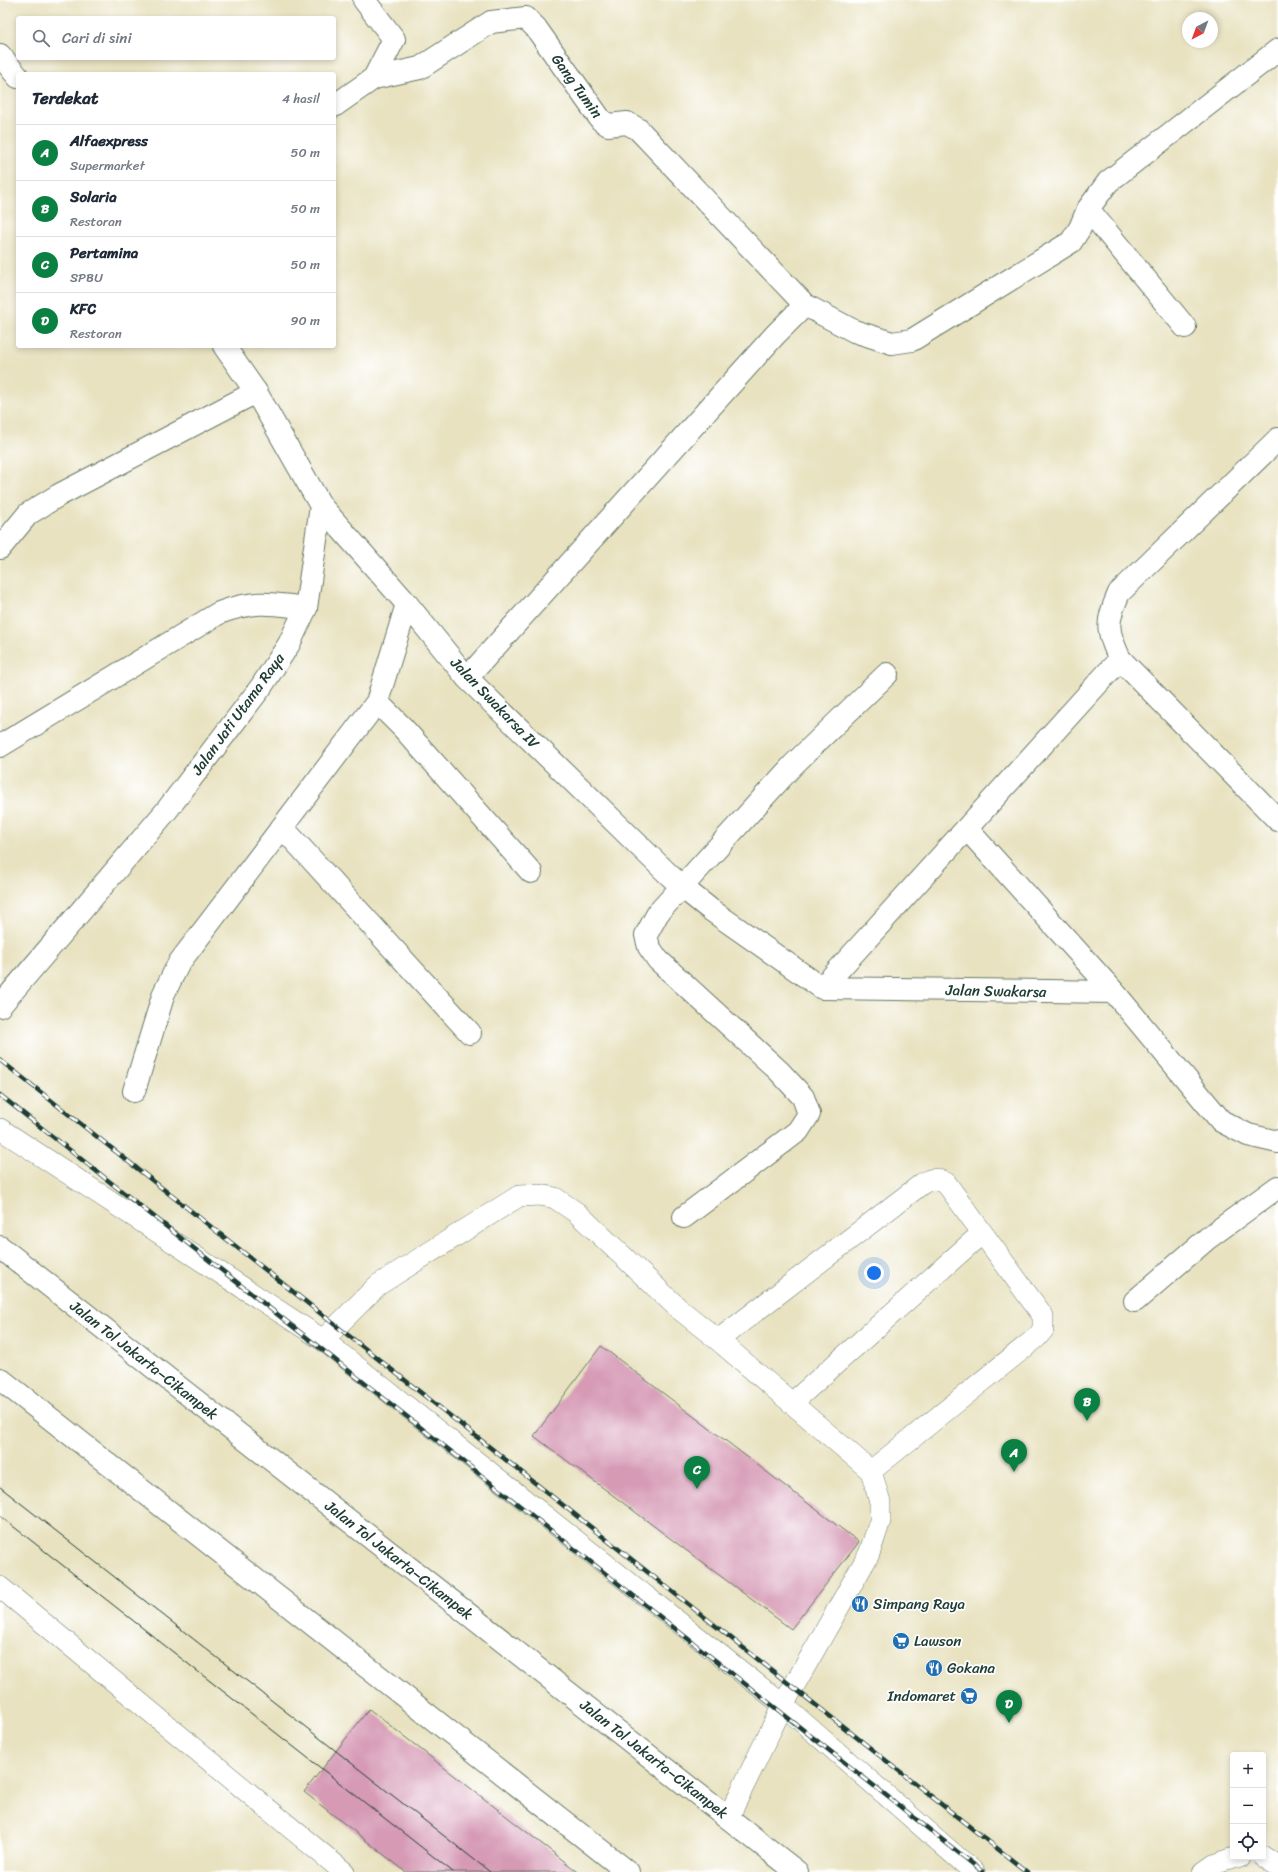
<!DOCTYPE html>
<html lang="id">
<head>
<meta charset="utf-8">
<style>
	:root { --surface:#fff; --page:#f2f2f3; --text:#1f2937; --muted:#747a83; --line:#e0e1e3; --accent:#0b8043 }
	body { margin:0; font-family:Sriracha,sans-serif; background:var(--page); color:var(--text) }
	.controls { position:absolute; right:12px; bottom:12px; display:grid; overflow:hidden; border-radius:4px; box-shadow:0 2px 6px #0003 }
	.controls button { width:36px; height:36px; display:grid; place-items:center; padding:0; border:0; border-bottom:1px solid var(--line); background:var(--surface); color:var(--text); font:20px sans-serif }
	.compass { position:absolute; left:1182px; top:12px; width:36px; height:36px; border-radius:50%; background:var(--surface); box-shadow:0 2px 6px #0003; rotate:221deg }
	.you { position:absolute; left:874px; top:1273px; width:14px; height:14px; margin:-10px; border:3px solid #fff; border-radius:50%; background:#1a73e8; box-shadow:0 0 0 6px #1a73e833 }
	.badge { display:grid; place-items:center; width:26px; height:26px; border-radius:50%; background:var(--accent); color:#fff; font-size:13px; font-weight:700 }
	.pin { position:absolute; translate:-50% -33px; filter:drop-shadow(0 1px 2px #0008) }
	.pin::after { content:''; position:absolute; top:21px; width:14px; height:12px; background:inherit; clip-path:polygon(0 0,100% 0,50% 100%) }
	.list { margin:0; padding:0; list-style:none }
	h2 { display:flex; justify-content:space-between; align-items:center; height:52px; margin:0; padding:0 16px; font-size:17px }
	h2 small { font-size:13px; font-weight:400; color:var(--muted) }
	.list li { display:grid; grid-template-columns:26px 1fr auto; gap:12px; align-items:center; box-sizing:border-box; height:56px; padding:0 16px; border-top:1px solid var(--line) }
	.list b { display:block; font-size:15px; white-space:nowrap }
	.list p { margin:0; font-size:13px; white-space:nowrap; color:var(--muted) }
	.list em { font-size:13px; font-style:normal; color:var(--muted) }
	.icon { flex:none; width:22px; height:22px; fill:none; stroke:currentColor; stroke-width:2; stroke-linecap:round; stroke-linejoin:round }
	.map { position:relative; flex:none; width:1278px; height:1872px; overflow:hidden }
	.search { position:absolute; background:var(--surface); box-shadow:0 2px 6px #0003; left:16px; top:16px; width:320px; height:44px; display:flex; align-items:center; gap:10px; box-sizing:border-box; padding:0 14px; border-radius:4px; color:var(--muted); font-size:15px }
	.panel { position:absolute; background:var(--surface); box-shadow:0 2px 6px #0003; left:16px; top:72px; width:320px; height:276px; border-radius:4px }
	.map>svg:first-child { display:block }
</style>
</head>
<body>
<div class="map">
<svg width="1278" height="1872" viewBox="0 0 1278 1872">
	<rect width="100%" height="100%" fill="#fff"/>
	<filter id="ink" filterUnits="userSpaceOnUse"><feTurbulence type="fractalNoise" baseFrequency=".025" numOctaves="2"/><feDisplacementMap in="SourceGraphic" scale="8" xChannelSelector="R" yChannelSelector="G"/><feConvolveMatrix kernelMatrix="1 2 1 2 8 2 1 2 1" color-interpolation-filters="sRGB"/></filter>
	<filter id="wash" filterUnits="userSpaceOnUse"><feTurbulence type="fractalNoise" baseFrequency=".012" numOctaves="4" result="noise"/><feDisplacementMap in="SourceGraphic" scale="16" xChannelSelector="R" yChannelSelector="G"/><feGaussianBlur stdDeviation="0.9" result="paint"/><feColorMatrix in="noise" values="0 0 0 0 0 0 0 0 0 0 0 0 0 0 0 0 0 1.4 0 .05"/><feComposite in="paint" operator="in"/></filter>
	<g filter="url(#wash)">
		<rect width="100%" height="100%" fill="#e8e2c0"/>
		<g id="blocks">
			<path fill="#d69ab5" d="M601 1346 859 1542 791 1629 534 1436Z
				M369 1709 578 1872H406L304 1792Z"/>
		</g>
	</g>
	<g filter="url(#ink)">
		<use href="#blocks" fill-opacity="0" stroke="#657765" stroke-width="1"/>
		<g fill="none" stroke-linecap="round" stroke-linejoin="round">
			<defs>
				<path id="service" d="M0 1129 323 1340 783 1705 974 1872
					M323 1340 378 1285 519 1196 540 1195 555 1198 577 1213 678 1308 718 1340 871 1471 880 1502V1521L869 1554 783 1705 728 1818
					M718 1340 923 1183C932 1178 937 1178 946 1183L1043 1316V1330L1036 1338 871 1471
					M792 1403 982 1233
					M0 1587 344 1872
					M1263 1857 1278 1867
					M1203 1872 1213 1865 1238 1857"/>
				<path id="minor" d="M0 55 18 77
					M374 78 420 68 491 22 526 18 536 28 601 120 608 125 627 123 638 129 805 305 854 331 892 343 912 340 1071 242 1080 228 1088 209 1108 182 1278 50
					M1088 209 1185 327
					M321 506 407 604 467 678 663 869 682 887 711 910 822 988 1114 992 1221 1121 1248 1135 1278 1142
					M0 548 28 514 59 495 256 392
					M1120 659C1106 630 1106 622 1119 593L1278 439
					M467 678 775 335 805 305
					M377 702 403 728 531 872
					M0 746 219 613C255 600 269 603 306 608
					M282 827 470 1033
					M967 829 1114 992
					M822 988 1120 659 1278 820
					M134 1091 164 993 179 963 377 702 407 604
					M684 1217 798 1131 809 1114 803 1097 779 1071 658 960 649 947 646 935 658 913 794 764 887 674
					M1135 1301 1208 1238 1278 1187"/>
				<path id="tertiary" d="M334 106 374 78 394 39 364 0
					M0 1006 167 810 261 687 289 644 306 608 321 506 256 392 224 346"/>
				<path id="motorway" d="M0 1247 797 1872
					M0 1379 628 1872"/>
			</defs>
			<use href="#service" stroke="#657765" stroke-width="22"/>
			<use href="#minor" stroke="#657765" stroke-width="24"/>
			<use href="#tertiary" stroke="#657765" stroke-width="24"/>
			<use href="#motorway" stroke="#657765" stroke-width="24"/>
			<use href="#service" stroke="#fff" stroke-width="21"/>
			<use href="#minor" stroke="#fff" stroke-width="22"/>
			<use href="#tertiary" stroke="#fff" stroke-width="22"/>
			<use href="#motorway" stroke="#fff" stroke-width="22"/>
			<path stroke="#1f3d34" stroke-width="1" d="M0 1487 490 1872
				M0 1516 453 1872"/>
			<defs>
				<path id="rail" d="M0 1060 1027 1872
					M0 1095 983 1872"/>
			</defs>
			<use href="#rail" stroke="#1f3d34" stroke-width="4.5"/>
			<use href="#rail" stroke="#fff" stroke-width="3" stroke-dasharray="9" stroke-linecap="butt"/>
		</g>
	</g>
	<defs>
		<symbol id="restaurant-disc" viewBox="-11 -11 22 22"><circle r="9.5" fill="#1f6fb2" stroke="#fff"/><path d="M-5-6h1v4h1v-4h1v4h1v-4h1v5L-1.5 .5V6h-2V.5L-5-1ZM5-6V6H3V1.5H1.5Q1.5-4 5-6Z" fill="#fff"/></symbol>
		<symbol id="supermarket-disc" viewBox="-11 -11 22 22"><circle r="9.5" fill="#1f6fb2" stroke="#fff"/><path d="M-6-5.5h2.5l.6 2H6L4.5 2H-2.5L-4.4-4H-6ZM-1.5 3.2a1.3 1.3 0 1 0 .1 0ZM3 3.2a1.3 1.3 0 1 0 .1 0Z" fill="#fff"/></symbol>
	</defs>
	<g fill-rule="evenodd">
		<use href="#restaurant-disc" x="850" y="1594" width="20" height="20"/>
		<use href="#supermarket-disc" x="891" y="1631" width="20" height="20"/>
		<use href="#restaurant-disc" x="924" y="1658" width="20" height="20"/>
		<use href="#supermarket-disc" x="959" y="1686" width="20" height="20"/>
	</g>
	<g text-anchor="middle" dominant-baseline="central" stroke-width="3.5" stroke-linejoin="round" paint-order="stroke">
		<g font-size="15" fill="#1f3d34" stroke="#fff">
			<text transform="translate(577 86) rotate(54)">Gang Tumin</text>
			<text transform="translate(495 703) rotate(46)">Jalan Swakarsa IV</text>
			<text transform="translate(238 714) rotate(-54)">Jalan Jati Utama Raya</text>
			<text transform="translate(996 991) rotate(1)">Jalan Swakarsa</text>
			<text transform="translate(144 1360) rotate(38)">Jalan Tol Jakarta–Cikampek</text>
			<text transform="translate(399 1560) rotate(38)">Jalan Tol Jakarta–Cikampek</text>
			<text transform="translate(654 1759) rotate(38)">Jalan Tol Jakarta–Cikampek</text>
		</g>
		<g font-size="15" fill="#1f3d34" stroke="#fff" text-anchor="start">
			<text x="873" y="1604">Simpang Raya</text>
			<text x="914" y="1641">Lawson</text>
			<text x="947" y="1668">Gokana</text>
			<text x="956" y="1696" text-anchor="end">Indomaret</text>
		</g>
	</g>
</svg>
<div class="controls">
<button>+</button>
<button>−</button>
<button><svg class="icon" aria-label="locate" viewBox="0 0 24 24"><circle cx="12" cy="12" r="6"/><path d="M12 2v4M12 18v4M2 12h4M18 12h4"/></svg></button>
</div>
<svg class="compass" viewBox="-18 -18 36 36"><path d="M0-13l5 13h-10z" fill="#e53935"/><path d="M0 13l5-13h-10z" fill="#747a83"/></svg>
<div class="you"></div>
<div class="pin badge" style="left:1014px;top:1472px">A</div>
<div class="pin badge" style="left:1087px;top:1421px">B</div>
<div class="pin badge" style="left:697px;top:1489px">C</div>
<div class="pin badge" style="left:1009px;top:1723px">D</div>
<div class="search"><svg class="icon" aria-label="search" viewBox="0 0 24 24"><circle cx="10" cy="10" r="6"/><path d="M15 15l6 6"/></svg>Cari di sini</div>
<section class="panel">
<h2>Terdekat<small>4 hasil</small></h2>
<ul class="list">
<li><span class="badge">A</span><div><b>Alfaexpress</b><p>Supermarket</p></div><em>50 m</em></li>
<li><span class="badge">B</span><div><b>Solaria</b><p>Restoran</p></div><em>50 m</em></li>
<li><span class="badge">C</span><div><b>Pertamina</b><p>SPBU</p></div><em>50 m</em></li>
<li><span class="badge">D</span><div><b>KFC</b><p>Restoran</p></div><em>90 m</em></li>
</ul>
</section>
</div>
</body>
</html>
